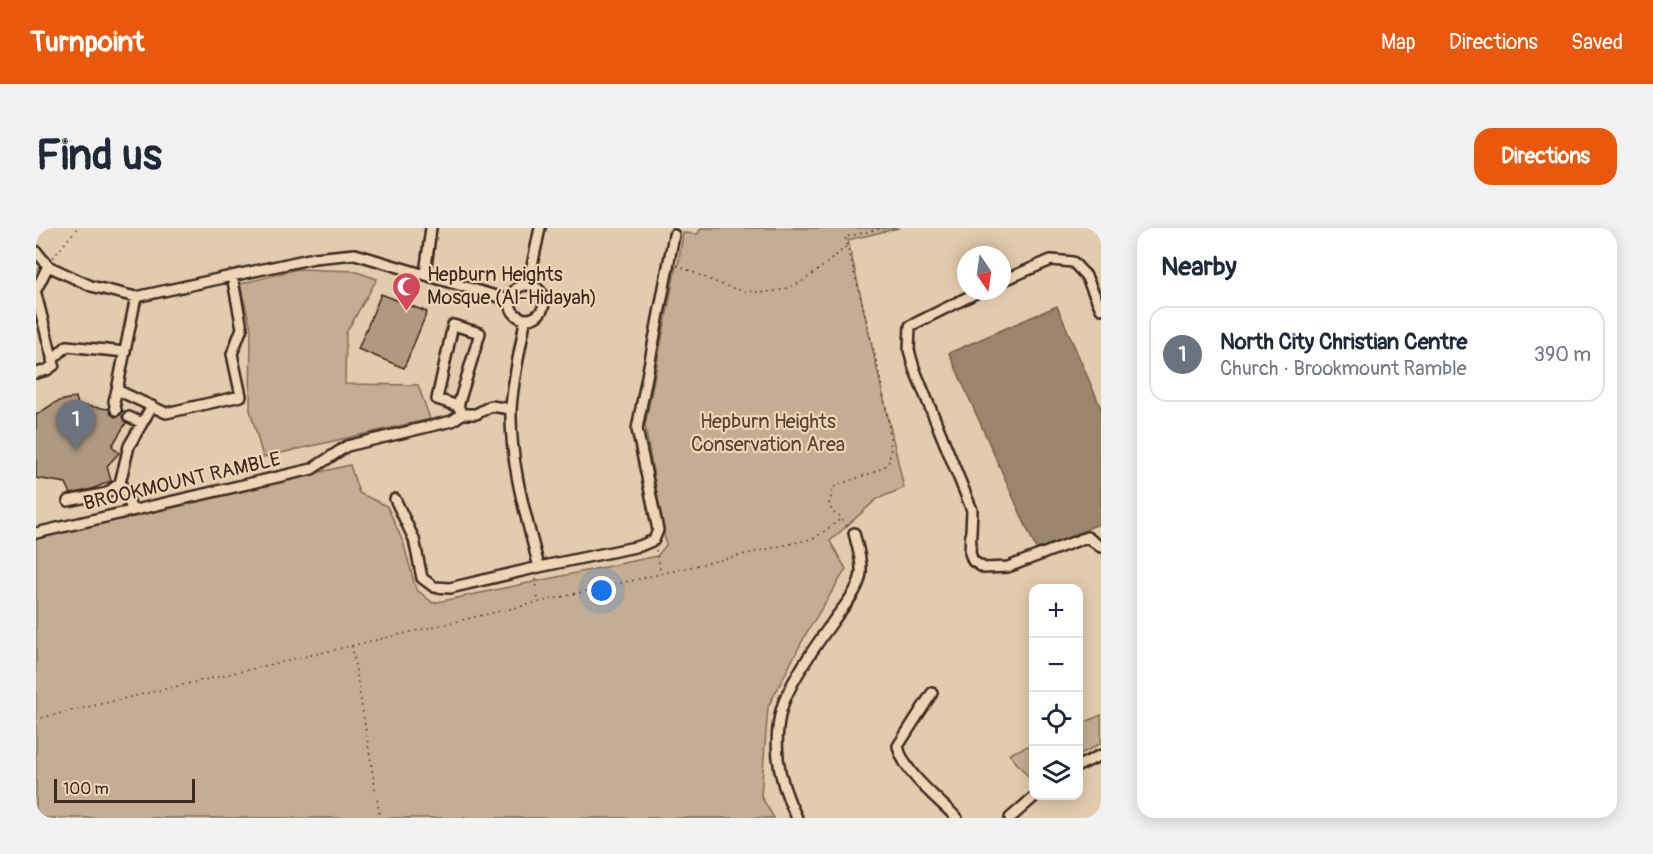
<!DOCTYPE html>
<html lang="en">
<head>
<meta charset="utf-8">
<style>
	:root { --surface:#fff; --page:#f2f2f3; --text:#1f2937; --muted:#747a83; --line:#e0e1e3; --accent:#ea580c }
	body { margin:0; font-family:Pangolin,sans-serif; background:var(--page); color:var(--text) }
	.controls { position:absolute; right:18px; bottom:18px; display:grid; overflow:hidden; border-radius:12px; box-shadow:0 3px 15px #0003 }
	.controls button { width:54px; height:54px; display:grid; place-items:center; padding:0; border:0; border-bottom:2px solid var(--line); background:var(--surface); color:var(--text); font:30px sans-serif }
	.compass { position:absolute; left:921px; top:18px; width:54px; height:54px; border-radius:50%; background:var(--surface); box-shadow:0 3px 15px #0003; rotate:167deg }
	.scale { position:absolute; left:18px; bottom:15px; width:141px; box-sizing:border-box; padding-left:6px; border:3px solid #3b2a1e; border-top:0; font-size:16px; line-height:21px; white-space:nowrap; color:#3b2a1e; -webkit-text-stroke:4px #eed5b6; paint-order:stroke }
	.you { position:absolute; left:566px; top:363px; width:21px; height:21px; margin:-15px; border:4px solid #fff; border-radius:50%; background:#1a73e8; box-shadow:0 0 0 9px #1a73e833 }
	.badge { display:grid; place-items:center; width:39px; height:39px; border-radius:50%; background:var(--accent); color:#fff; font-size:20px; font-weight:700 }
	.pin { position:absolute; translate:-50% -50px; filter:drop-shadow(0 2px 3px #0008) }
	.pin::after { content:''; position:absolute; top:32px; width:21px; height:18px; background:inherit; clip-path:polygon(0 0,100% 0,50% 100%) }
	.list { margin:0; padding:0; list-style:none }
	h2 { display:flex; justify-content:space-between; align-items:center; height:78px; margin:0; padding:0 24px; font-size:26px }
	h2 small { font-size:20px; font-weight:400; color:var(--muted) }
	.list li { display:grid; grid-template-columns:39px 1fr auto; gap:18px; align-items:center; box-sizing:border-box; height:96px; margin:0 12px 12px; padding:0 12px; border:2px solid var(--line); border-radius:18px }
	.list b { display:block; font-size:22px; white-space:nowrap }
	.list p { margin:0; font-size:20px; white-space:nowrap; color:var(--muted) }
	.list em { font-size:20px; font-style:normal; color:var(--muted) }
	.icon { flex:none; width:33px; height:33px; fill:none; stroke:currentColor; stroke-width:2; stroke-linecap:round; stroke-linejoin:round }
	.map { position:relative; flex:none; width:1065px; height:590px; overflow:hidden; border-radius:18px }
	header { display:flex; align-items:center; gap:36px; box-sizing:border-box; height:84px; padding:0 30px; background:var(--accent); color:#fff }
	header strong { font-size:28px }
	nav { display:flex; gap:33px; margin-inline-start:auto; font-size:21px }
	.intro { display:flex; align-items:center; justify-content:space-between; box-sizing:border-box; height:144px; padding:0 36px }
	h1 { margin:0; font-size:42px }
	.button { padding:15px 27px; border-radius:18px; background:var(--accent); color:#fff; font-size:21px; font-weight:700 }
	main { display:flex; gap:36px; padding:0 36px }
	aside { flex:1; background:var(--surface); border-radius:18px; box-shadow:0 3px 15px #0003 }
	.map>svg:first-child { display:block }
</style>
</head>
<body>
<header>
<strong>Turnpoint</strong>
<nav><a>Map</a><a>Directions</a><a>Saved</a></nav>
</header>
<div class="intro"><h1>Find us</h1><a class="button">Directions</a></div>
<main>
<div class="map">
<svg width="1065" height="590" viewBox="0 0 1065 590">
	<rect width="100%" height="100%" fill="#e3cbad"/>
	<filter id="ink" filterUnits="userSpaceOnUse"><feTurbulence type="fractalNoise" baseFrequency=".0167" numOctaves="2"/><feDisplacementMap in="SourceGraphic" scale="12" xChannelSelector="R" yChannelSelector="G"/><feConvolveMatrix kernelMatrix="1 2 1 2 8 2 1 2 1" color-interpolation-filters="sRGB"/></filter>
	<g filter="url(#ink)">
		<path fill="#c4ad92" stroke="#806c58" stroke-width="1.5" d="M665 0H863L812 12 868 260 841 271 794 313 810 341 771 404 732 479 725 568 738 590H0V311L314 237 323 265 351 278 367 314 380 361 397 375 621 328 630 317 609 198 640 38H642L647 5 662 6Z
			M262 41 318 43 341 51 310 105 309 156 382 157 394 191 227 229 214 182 215 100 204 56Z
			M1065 487V515L1043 527V497Z
			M997 516 998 553H996L973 526Z"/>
		<path fill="#9a856e" stroke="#74614e" stroke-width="1.5" d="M1021 78 1065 180V295L1001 323 913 125Z"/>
		<path fill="#af9980" stroke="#3b2a1e" stroke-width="1.5" d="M345 66 391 84 368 140 322 121Z
			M40 169 42 177 73 181 75 186 79 189 84 187 87 183H90L86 189 90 195 76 218 83 225 71 238 75 253 56 261 35 266 30 255 0 250V187L20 174Z"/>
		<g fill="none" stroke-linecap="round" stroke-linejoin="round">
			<defs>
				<path id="minor" d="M0 23 12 38 0 62
					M12 38 55 58 100 69 278 30 319 26 473 72
					M389 46 395 0
					M966 53 1015 32 1037 34 1050 48 1065 81
					M474 74a17 17 0 1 1 34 0a17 17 0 1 1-34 0Z
					M492 57 504 0
					M944 63 874 98 873 122 878 140 936 282 934 325 937 333 948 340 972 339 1051 309 1065 319
					M0 66 18 137 11 142 0 145
					M100 69 81 162 130 185 205 168 196 126 206 100 196 48
					M489 92C485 121 476 153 475 183 474 236 490 288 503 339
					M16 132 31 118 89 124
					M422 178 401 171 417 97 444 105 422 178 426 186
					M80 182 78 173 81 162
					M93 189 106 195
					M359 271 378 311 386 350 398 359 414 360 503 339 604 318 618 312 622 302 601 201 638 7
					M32 273 71 265 84 255
					M96 283 89 260 84 255 93 218 116 178
					M0 305 276 241 311 218 416 193 426 186H440L455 178 475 181
					M896 465 862 518C867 544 902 571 921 590
					M1042 538 1065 527
					M761 590C744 557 736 520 745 483 751 458 782 414 798 392 807 379 823 363 825 345 826 332 821 317 818 305
					M974 590 999 568"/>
			</defs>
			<use href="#minor" stroke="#3b2a1e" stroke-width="14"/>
			<path stroke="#3b2a1e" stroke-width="1.5" stroke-dasharray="1.5 4.5" stroke-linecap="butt" d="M17 30 41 0
				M641 37C679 54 717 76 759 57 778 48 795 31 811 18
				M811 298 802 286 797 285 793 276 798 259C812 251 843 246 852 235 866 215 817 42 809 9L848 0
				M620 322 625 346
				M500 351 502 373
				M316 418 344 590
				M0 491 779 310 806 290"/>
			<use href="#minor" stroke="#eed5b6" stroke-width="9"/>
		</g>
	</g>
	<defs>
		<symbol id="mosque-pin" viewBox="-11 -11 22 30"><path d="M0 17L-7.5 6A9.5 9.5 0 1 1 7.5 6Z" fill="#d1495b" stroke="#eed5b6"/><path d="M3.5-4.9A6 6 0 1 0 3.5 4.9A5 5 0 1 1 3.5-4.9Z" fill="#fff"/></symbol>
	</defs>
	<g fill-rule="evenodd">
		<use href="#mosque-pin" x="354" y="42" width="33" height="45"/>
	</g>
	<g text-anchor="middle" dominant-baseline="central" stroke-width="4.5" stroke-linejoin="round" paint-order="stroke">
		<g font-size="20" fill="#3b2a1e" stroke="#eed5b6" text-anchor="start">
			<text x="391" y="46">Hepburn Heights<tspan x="391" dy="23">Mosque (Al-Hidayah)</tspan></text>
		</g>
		<g font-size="20" fill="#564435" stroke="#eed5b6">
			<text x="732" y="193">Hepburn Heights<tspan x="732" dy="23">Conservation Area</tspan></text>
		</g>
		<g font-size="20" fill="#3b2a1e" stroke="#eed5b6">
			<text transform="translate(146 253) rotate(-13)">BROOKMOUNT RAMBLE</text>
		</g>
	</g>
</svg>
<div class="controls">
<button>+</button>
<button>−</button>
<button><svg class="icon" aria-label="locate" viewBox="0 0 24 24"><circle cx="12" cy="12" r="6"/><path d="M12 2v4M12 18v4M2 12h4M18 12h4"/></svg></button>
<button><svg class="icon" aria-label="layers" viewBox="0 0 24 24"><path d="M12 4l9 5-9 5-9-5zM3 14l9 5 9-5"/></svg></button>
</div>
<svg class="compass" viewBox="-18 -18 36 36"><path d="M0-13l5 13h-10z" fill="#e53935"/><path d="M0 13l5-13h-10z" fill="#747a83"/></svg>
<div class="scale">100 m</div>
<div class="you"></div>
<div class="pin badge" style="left:40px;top:222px;background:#6b7280">1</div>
</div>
<aside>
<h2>Nearby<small></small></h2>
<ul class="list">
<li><span class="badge" style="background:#6b7280">1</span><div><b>North City Christian Centre</b><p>Church · Brookmount Ramble</p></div><em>390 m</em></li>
</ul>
</aside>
</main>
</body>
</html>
